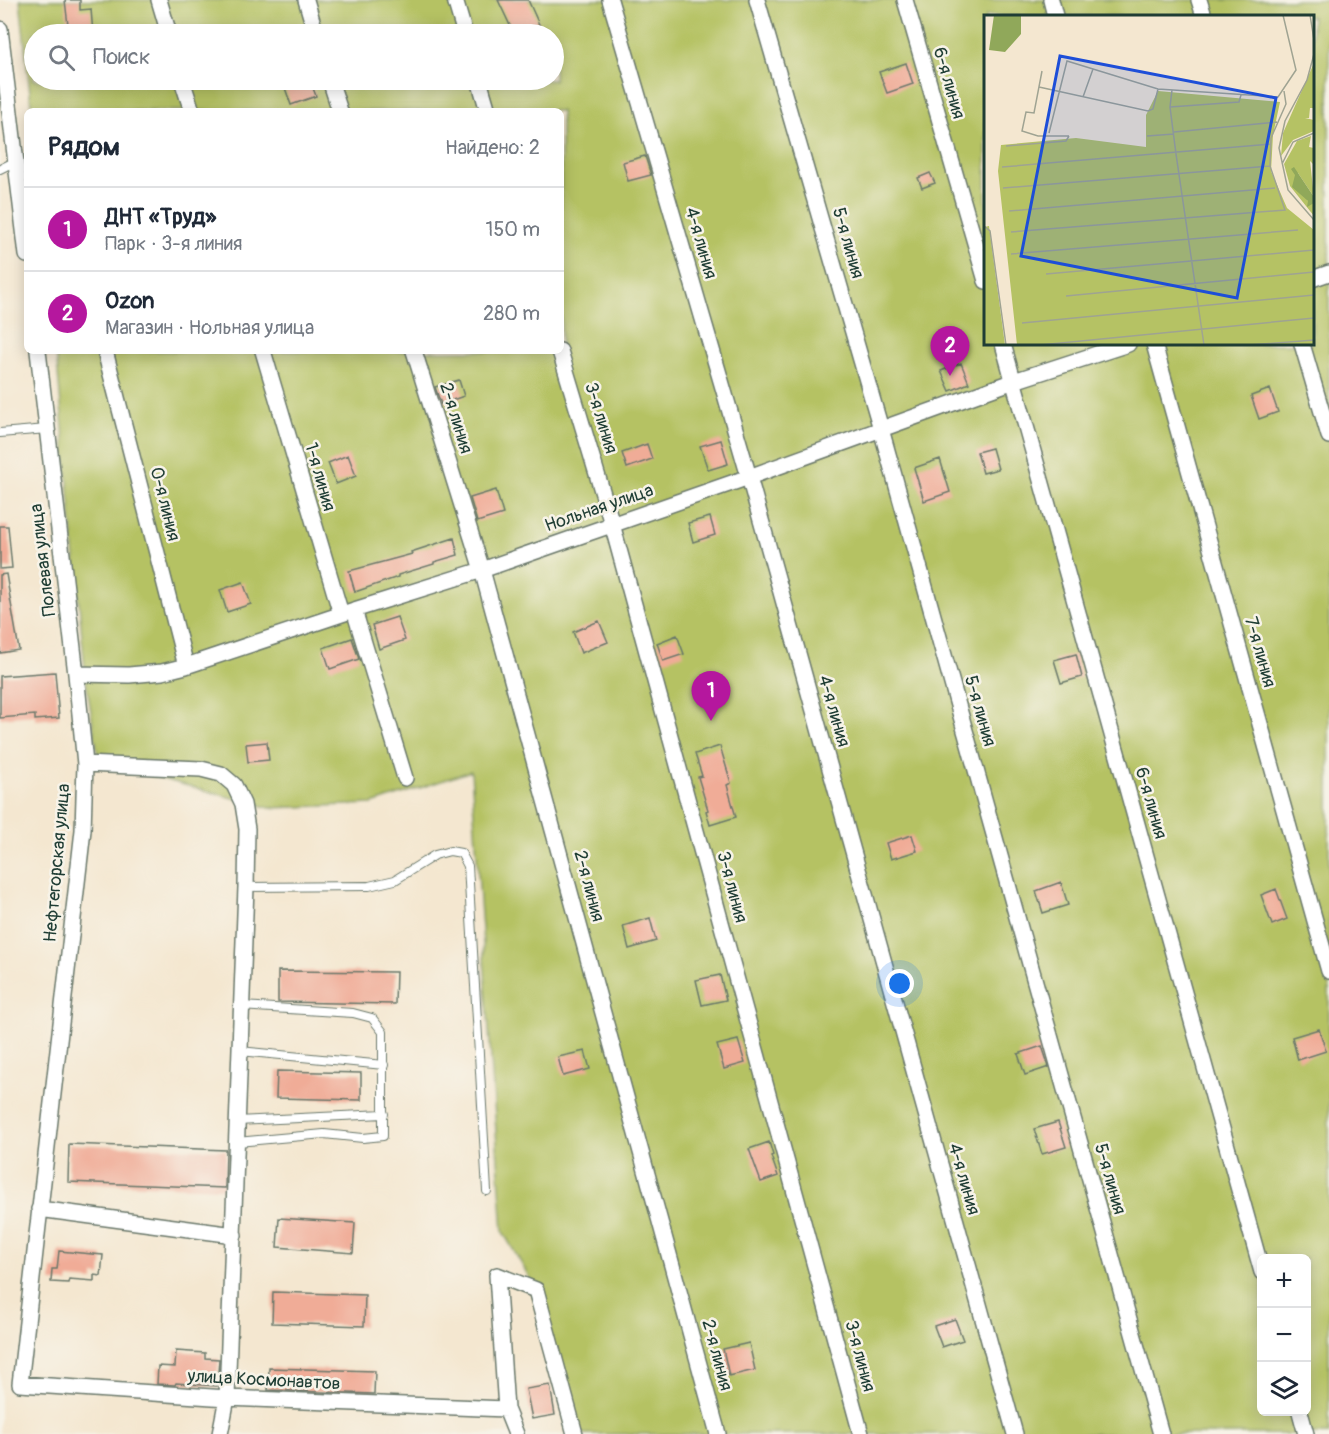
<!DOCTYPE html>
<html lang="ru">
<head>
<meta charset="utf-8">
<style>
	:root { --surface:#fff; --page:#f6f6f7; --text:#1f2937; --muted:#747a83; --line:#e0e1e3; --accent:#b5179e }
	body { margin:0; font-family:Pangolin,sans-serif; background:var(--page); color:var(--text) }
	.controls { position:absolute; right:18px; bottom:18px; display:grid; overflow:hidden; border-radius:9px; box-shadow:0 3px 15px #0003 }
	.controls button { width:54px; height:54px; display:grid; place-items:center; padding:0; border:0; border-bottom:2px solid var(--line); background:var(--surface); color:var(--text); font:30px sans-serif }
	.you { position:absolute; left:900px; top:984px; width:21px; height:21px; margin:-15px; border:4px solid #fff; border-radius:50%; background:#1a73e8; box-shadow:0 0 0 9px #1a73e833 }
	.badge { display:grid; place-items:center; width:39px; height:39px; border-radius:50%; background:var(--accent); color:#fff; font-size:20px; font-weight:700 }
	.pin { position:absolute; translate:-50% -50px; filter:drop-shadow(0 2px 3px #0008) }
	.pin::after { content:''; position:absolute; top:32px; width:21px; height:18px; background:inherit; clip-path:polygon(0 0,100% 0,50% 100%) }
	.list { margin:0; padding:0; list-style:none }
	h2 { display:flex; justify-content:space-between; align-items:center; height:78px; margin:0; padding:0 24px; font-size:26px }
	h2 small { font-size:20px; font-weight:400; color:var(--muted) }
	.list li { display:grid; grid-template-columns:39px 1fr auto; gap:18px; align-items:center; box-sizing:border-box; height:84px; padding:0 24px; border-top:2px solid var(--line) }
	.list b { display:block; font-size:22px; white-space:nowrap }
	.list p { margin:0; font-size:20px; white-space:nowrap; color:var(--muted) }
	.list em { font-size:20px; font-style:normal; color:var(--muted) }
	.icon { flex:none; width:33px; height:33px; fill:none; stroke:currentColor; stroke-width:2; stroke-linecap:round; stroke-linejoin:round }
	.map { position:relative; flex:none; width:1329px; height:1434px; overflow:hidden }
	.search { position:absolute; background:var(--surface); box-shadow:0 3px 15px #0003; left:24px; top:24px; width:540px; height:66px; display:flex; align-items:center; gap:15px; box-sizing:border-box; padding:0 21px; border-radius:33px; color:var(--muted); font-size:22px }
	.panel { position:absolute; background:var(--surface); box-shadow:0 3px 15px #0003; left:24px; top:108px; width:540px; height:246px; border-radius:9px }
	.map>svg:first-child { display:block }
</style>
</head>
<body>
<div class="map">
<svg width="1329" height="1434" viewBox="0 0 1329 1434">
	<rect width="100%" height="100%" fill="#f7f3e8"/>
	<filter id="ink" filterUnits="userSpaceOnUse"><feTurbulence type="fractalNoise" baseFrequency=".0167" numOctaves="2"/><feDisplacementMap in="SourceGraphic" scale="12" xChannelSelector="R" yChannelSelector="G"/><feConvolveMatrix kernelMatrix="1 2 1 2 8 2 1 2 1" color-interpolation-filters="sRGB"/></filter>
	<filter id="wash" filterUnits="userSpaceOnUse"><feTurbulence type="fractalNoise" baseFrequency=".008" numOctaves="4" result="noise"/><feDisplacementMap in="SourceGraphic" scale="24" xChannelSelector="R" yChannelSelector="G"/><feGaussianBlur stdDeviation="1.35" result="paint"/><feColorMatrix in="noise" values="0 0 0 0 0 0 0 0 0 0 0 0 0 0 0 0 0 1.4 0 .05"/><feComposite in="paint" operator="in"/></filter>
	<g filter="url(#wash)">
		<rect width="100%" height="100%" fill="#f4e7d0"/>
		<path fill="#b5c264" stroke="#6a804c" stroke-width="1.5" fill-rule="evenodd" d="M20 0H1329V1434H570L528 1275 503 1232 471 771 372 804 270 808 99 762 86 681 56 351H561V111H32ZM986 16H1312V344H986ZM34 34H554V80H34ZM1262 1258H1306V1412H1262Z"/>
		<g id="blocks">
			<path fill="#f0ac97" d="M65 0H80V10L91 9 93 34H69Z
				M498 0H528L542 31 534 34H514Z
				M906 63 913 84 887 93 879 72Z
				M299 80H310L316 96 291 105 284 85Z
				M645 156 651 175 628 181 623 162Z
				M930 173 935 183 922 188 918 178Z
				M961 363 969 383 950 391 941 371Z
				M459 380 464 396 441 404 435 387Z
				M1270 389 1278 412 1259 419 1251 396Z
				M721 440 728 464 708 470 700 446Z
				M647 444 652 459 627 468 622 453Z
				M992 448 998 469 983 473 977 452Z
				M348 455 356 476 336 484 328 463Z
				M940 459 950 492 924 501 914 468Z
				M496 490 503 514 477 522 470 498Z
				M710 517 715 535 693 542 688 523Z
				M0 526H8L12 568 0 569Z
				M454 538 458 555 434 562V564L398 575V577L355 592 349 571 412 554 411 552Z
				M6 574 19 650 0 653V575Z
				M243 582 251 604 227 612 220 590Z
				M397 617 405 640 379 649 372 625Z
				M599 621 608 642 581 653 573 632Z
				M677 635 684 654 663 661 657 643Z
				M352 638 359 659 330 669 323 648Z
				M1076 654 1082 677 1061 683 1054 660Z
				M55 672 59 718 35 720V715L0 718V676Z
				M267 742 269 760 248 762 246 744Z
				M720 746 731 783 727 785 736 817 710 825 706 811 708 810 698 777 702 776 695 754Z
				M912 835 917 851 891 859 886 843Z
				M1061 882 1068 905 1043 913 1036 891Z
				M1276 889 1287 919 1272 925 1261 895Z
				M650 918 656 941 629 949 623 926Z
				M278 971 396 972 395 1004 278 1002Z
				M720 975 726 1000 702 1005 696 980Z
				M1319 1029 1326 1051 1298 1060 1292 1037Z
				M738 1040 745 1063 724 1069 717 1045Z
				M1042 1046 1049 1067 1025 1075 1018 1054Z
				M585 1051 590 1069 563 1076 558 1057Z
				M277 1071 361 1073V1100L276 1098Z
				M1058 1122 1066 1147 1042 1154 1034 1129Z
				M769 1142 773 1155 771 1156 778 1176 761 1182 749 1149Z
				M69 1144 226 1150 225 1188 68 1182Z
				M279 1218 355 1223 353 1253 277 1247Z
				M59 1251 103 1255 101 1276 94 1275V1281L69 1279 68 1283 51 1282 52 1269H57Z
				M273 1292 365 1295 364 1326 272 1323Z
				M955 1319 963 1340 942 1347 934 1326Z
				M749 1343 755 1370 729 1376 723 1349Z
				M176 1351 205 1353V1358L219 1359 217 1386 176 1383 175 1385 157 1384 158 1366 175 1367Z
				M269 1368 375 1371 374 1394 268 1390Z
				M550 1385 555 1415 532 1419 526 1389Z"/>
		</g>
	</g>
	<g filter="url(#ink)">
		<use href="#blocks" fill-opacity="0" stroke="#6a786b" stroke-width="1.5"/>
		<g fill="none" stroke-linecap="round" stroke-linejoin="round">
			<defs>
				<path id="service" d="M0 169 16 161
					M0 433 47 429
					M246 887 369 886 395 880 435 855 450 851 461 853 468 866 487 1191
					M240 1051 384 1065
					M237 1121 384 1114
					M237 1142 324 1134 363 1138 383 1136V1032L372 1018 353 1013 241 1006"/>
				<path id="minor" d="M159 0 169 34
					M306 0 316 34
					M455 0 465 34
					M610 0 749 477 1015 1434
					M757 0 881 429 1161 1434
					M905 0 986 281
					M1051 0 1055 16
					M1199 0 1204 16
					M0 29 27 255
					M182 80 192 111
					M330 80 340 111
					M479 80 488 111
					M1312 279 1329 273
					M1003 344 1262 1272
					M1154 344 1329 971
					M1302 344 1329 436
					M38 351 76 674 85 764 83 830 20 1384 227 1398 506 1409
					M105 351 186 666
					M263 351 341 614
					M414 351 482 570 718 1434
					M560 351 612 524 861 1434
					M354 610 405 778
					M76 674 129 675 162 672 186 666 354 610 482 570 749 477 1014 381 1128 344
					M85 764 201 769 221 774 234 785 243 804 247 829 246 887 227 1398 220 1434
					M39 1209 234 1235
					M1300 1412 1306 1434
					M516 1434 506 1409 497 1275 536 1290 575 1434"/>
			</defs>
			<use href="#service" stroke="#6a786b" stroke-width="10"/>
			<use href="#minor" stroke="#6a786b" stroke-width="18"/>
			<use href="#service" stroke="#fff" stroke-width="8"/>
			<use href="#minor" stroke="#fff" stroke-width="15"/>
		</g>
	</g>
	<g text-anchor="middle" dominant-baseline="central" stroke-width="5" stroke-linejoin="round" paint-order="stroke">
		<g font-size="18" fill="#1f3d34" stroke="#f7f3e8">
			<text transform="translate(949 83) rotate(74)">6-я линия</text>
			<text transform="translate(701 243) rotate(74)">4-я линия</text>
			<text transform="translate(848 243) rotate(74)">5-я линия</text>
			<text transform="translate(456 418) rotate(73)">2-я линия</text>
			<text transform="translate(601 418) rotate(73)">3-я линия</text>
			<text transform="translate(320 477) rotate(74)">1-я линия</text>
			<text transform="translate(165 504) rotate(76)">0-я линия</text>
			<text transform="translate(599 508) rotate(-19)">Нольная улица</text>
			<text transform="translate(43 560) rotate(-97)">Полевая улица</text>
			<text transform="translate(1260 652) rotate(74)">7-я линия</text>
			<text transform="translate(834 711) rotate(74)">4-я линия</text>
			<text transform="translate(980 711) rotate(74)">5-я линия</text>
			<text transform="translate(1151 803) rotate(74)">6-я линия</text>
			<text transform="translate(57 863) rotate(-85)">Нефтегорская улица</text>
			<text transform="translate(589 886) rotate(75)">2-я линия</text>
			<text transform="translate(732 887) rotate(75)">3-я линия</text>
			<text transform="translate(964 1179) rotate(74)">4-я линия</text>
			<text transform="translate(1110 1179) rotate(74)">5-я линия</text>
			<text transform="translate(717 1355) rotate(75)">2-я линия</text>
			<text transform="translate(860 1356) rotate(75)">3-я линия</text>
			<text transform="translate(264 1380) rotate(3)">улица Космонавтов</text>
		</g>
	</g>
	<g transform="translate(984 15)">
		<rect width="330" height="330" fill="#f4e7d0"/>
		<path d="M330 48V93H326L325 103H321L330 105V116L309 125 297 141 299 118ZM174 76 296 87 289 120 287 156 303 193 330 215V330H33L14 156 17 130 92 123 162 132V100ZM327 121 325 132 330 133V150L326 146 330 182 314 158 311 160 324 186 330 188V201L306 171 300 149 313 126ZM5 211 21 330H0V212Z" fill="#b5c264"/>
		<path d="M10 0H37V19L21 37 5 35ZM310 152 330 182V188L323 192 324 186 308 172 311 160 307 154Z" fill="#90a85a"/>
		<path fill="none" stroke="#9fa392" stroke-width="1.5" d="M326 0 330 25M330 39 323 65 301 106 295 133 304 175 330 205M58 56 50 98 42 97 38 116 54 121H85M55 72 164 96 169 94 174 74M188 75 186 92 192 139 220 330M99 82 109 54M186 92 255 87 257 80M190 117 293 107M65 118 83 46 174 74 294 82 312 55 299 0M163 121 190 119M22 131 82 126 85 121M298 149 309 127 330 118M18 152 287 129M19 173 286 151M25 196 291 173M0 211 6 216 22 330M27 217 301 195 286 151 287 123 302 89 300 76M27 239 314 215M62 259 330 235M82 281 330 257M38 308 330 280M56 330 330 303M265 330 330 325"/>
		<path fill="#1d4ed8" fill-opacity="0.15" stroke="#1d4ed8" stroke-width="3" d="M76 41 292 83 253 283 37 241Z"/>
		<rect width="330" height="330" fill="none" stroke="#1f3d34" stroke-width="3"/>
	</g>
</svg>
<div class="controls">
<button>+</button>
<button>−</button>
<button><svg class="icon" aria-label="layers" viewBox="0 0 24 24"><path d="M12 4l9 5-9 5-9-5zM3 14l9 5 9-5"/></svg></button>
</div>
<div class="you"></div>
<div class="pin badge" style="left:711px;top:721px">1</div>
<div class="pin badge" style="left:950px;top:376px">2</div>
<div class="search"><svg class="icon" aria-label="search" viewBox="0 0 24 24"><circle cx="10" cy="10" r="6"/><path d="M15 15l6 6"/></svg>Поиск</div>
<section class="panel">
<h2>Рядом<small>Найдено: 2</small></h2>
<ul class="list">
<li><span class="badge">1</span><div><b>ДНТ «Труд»</b><p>Парк · 3-я линия</p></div><em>150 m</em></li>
<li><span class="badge">2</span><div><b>Ozon</b><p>Магазин · Нольная улица</p></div><em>280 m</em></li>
</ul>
</section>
</div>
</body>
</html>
